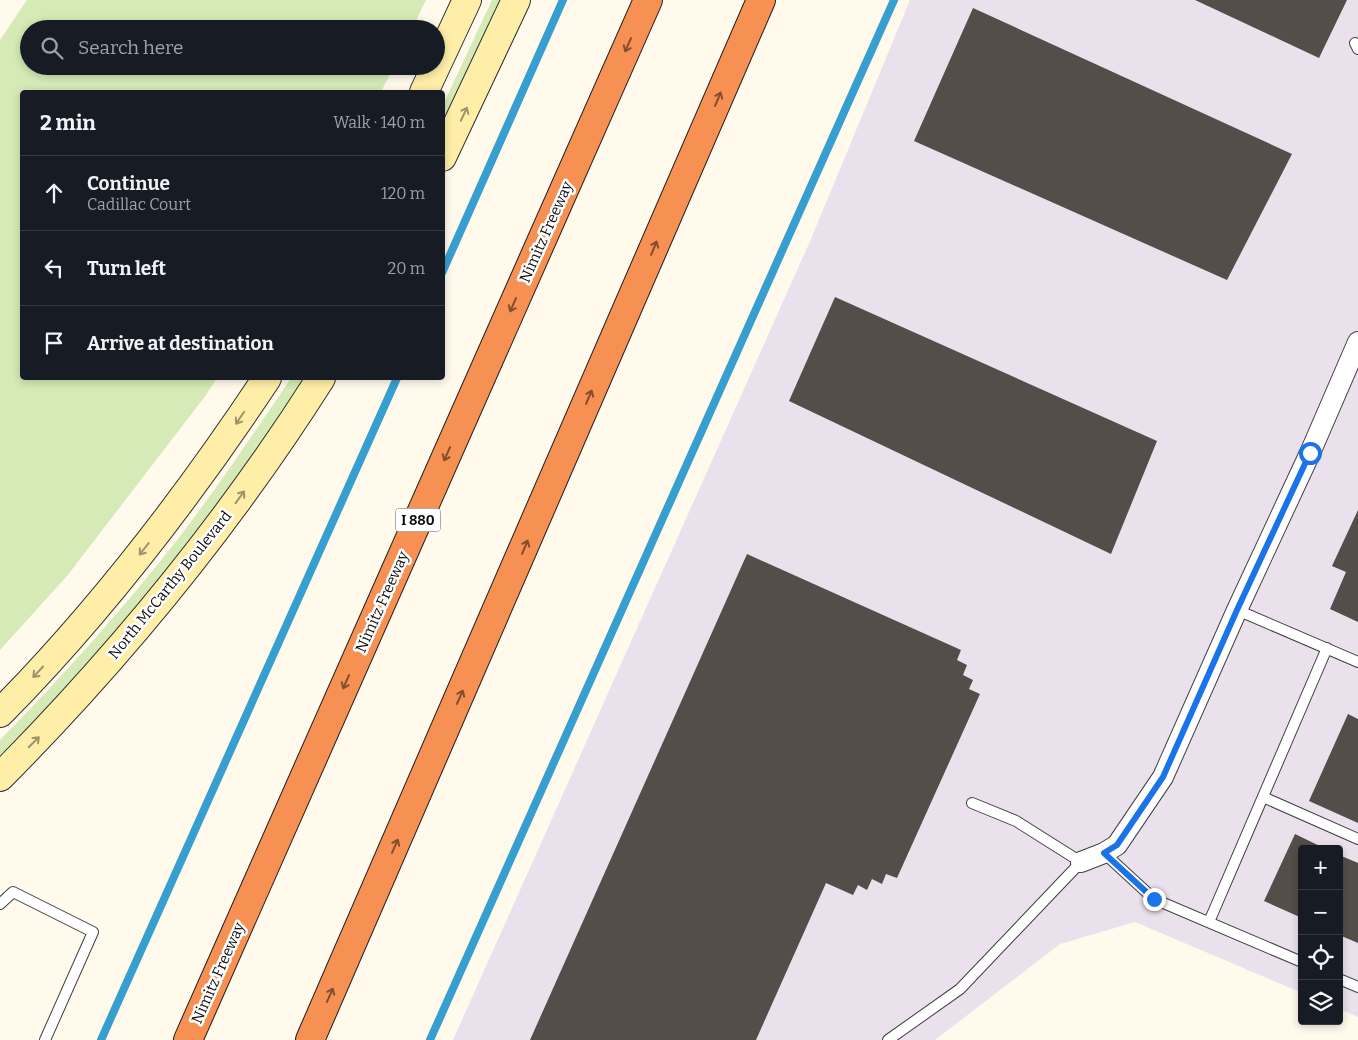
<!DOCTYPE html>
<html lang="en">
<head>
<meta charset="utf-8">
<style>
	:root { --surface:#171b24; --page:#242831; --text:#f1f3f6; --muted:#9ea1a6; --line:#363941 }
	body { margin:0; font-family:Bitter,serif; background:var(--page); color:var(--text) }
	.controls { position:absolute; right:15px; bottom:15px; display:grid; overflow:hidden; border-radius:5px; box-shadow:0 2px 8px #0003 }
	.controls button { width:45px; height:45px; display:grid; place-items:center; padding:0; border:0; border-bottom:1px solid var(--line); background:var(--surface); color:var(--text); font:25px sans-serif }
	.stop { position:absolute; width:15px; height:15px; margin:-11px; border:4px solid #1a73e8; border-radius:50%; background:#fff }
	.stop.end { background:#1a73e8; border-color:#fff; box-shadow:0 1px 5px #0008 }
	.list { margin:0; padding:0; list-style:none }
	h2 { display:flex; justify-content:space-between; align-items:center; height:65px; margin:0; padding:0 20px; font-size:21px }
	h2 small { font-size:16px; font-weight:400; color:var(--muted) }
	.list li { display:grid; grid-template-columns:32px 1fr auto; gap:15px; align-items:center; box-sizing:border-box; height:75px; padding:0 20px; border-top:1px solid var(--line) }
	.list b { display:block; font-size:19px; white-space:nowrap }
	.list p { margin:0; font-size:16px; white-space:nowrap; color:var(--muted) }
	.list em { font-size:16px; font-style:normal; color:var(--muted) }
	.icon { flex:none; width:28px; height:28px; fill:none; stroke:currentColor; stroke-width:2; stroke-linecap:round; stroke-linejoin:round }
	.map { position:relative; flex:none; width:1358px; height:1040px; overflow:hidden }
	.search { position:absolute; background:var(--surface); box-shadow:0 2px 8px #0003; left:20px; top:20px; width:425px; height:55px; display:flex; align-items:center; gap:12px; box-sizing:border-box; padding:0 18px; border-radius:28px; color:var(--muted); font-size:19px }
	.panel { position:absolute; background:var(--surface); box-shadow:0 2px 8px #0003; left:20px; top:90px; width:425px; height:290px; border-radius:5px }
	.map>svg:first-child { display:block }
</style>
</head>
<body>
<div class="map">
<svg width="1358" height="1040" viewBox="0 0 1358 1040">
	<rect width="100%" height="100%" fill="#fffaec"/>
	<path fill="#eae1ec" d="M910 0H1358V1017L1339 1009V849H1302V993L1135 922 1060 944 935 1040H453L811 239Z"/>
	<path fill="#d5eab6" d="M27 0H426L412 29H29V66H394L381 92H22V378H217L206 395 67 576 0 650V40Z
		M492 0H509L443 142V105Z
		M291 378H312L187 554 0 764V740C63 676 123 609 178 539 218 486 255 432 291 378Z"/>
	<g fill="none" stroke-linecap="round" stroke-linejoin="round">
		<path stroke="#369fcf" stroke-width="8" d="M442 273 563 0
			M101 1040 397 378
			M430 1040 894 0"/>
	</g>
	<path fill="#554d49" d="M1195 0H1347L1319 58Z
		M973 8 1292 154 1227 280 914 141Z
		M835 297 1157 441 1111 554 789 401Z
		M1358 510V622L1330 609 1346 572 1332 566Z
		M747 554 961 650 957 660 967 665 963 675 973 680 969 689 980 694 897 878 886 874 882 884 872 879 867 890 858 885 853 895 826 883 756 1040H530Z
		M1348 714 1358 719V823L1309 801Z
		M1295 834 1326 849H1302V918L1264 901Z
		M1339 855 1358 863V943L1339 935Z"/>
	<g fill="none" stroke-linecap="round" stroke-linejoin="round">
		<defs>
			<path id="service" d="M1355 43 1358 49
				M1237 610 1358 662
				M1263 797 1358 839
				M1104 853 1154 899 1302 962
				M0 904 13 892 93 932 45 1040
				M1209 922 1327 648
				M1339 979 1358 987
				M888 1040 960 989 1081 862 1016 821 972 803"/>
			<path id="minor" d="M1081 862 1104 853 1117 845 1163 777 1237 610 1310 453 1358 342"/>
			<path id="secondary" d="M424 92 467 0
				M442 157 516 0
				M0 713C101 611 188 497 267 378
				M0 777C121 655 229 523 321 378"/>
			<path id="motorway" d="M188 1040 648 0
				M310 1040 761 0"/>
		</defs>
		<use href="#service" stroke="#404040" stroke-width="12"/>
		<use href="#minor" stroke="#404040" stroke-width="22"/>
		<use href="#secondary" stroke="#2f2f2f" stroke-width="30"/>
		<use href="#motorway" stroke="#1e1e1e" stroke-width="30"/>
		<use href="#service" stroke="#fff" stroke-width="10"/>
		<use href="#minor" stroke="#fff" stroke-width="20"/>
		<use href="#secondary" stroke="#ffeea7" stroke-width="28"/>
		<use href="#motorway" stroke="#f69053" stroke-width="28"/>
	</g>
	<defs><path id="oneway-shaft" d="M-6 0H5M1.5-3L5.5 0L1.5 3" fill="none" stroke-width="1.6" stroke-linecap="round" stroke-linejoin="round" transform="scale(1.25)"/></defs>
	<g stroke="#824e30">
		<use href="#oneway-shaft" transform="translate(628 45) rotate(114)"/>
		<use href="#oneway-shaft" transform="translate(718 99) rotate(-67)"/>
		<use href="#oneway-shaft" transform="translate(654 248) rotate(-67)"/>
		<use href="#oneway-shaft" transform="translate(513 305) rotate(114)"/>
		<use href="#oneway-shaft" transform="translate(589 397) rotate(-67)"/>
		<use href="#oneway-shaft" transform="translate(447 454) rotate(114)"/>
		<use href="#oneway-shaft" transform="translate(525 547) rotate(-67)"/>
		<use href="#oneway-shaft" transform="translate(346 682) rotate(114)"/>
		<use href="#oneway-shaft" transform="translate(460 697) rotate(-66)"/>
		<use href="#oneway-shaft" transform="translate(395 846) rotate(-66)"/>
		<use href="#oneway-shaft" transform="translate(330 995) rotate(-66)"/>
	</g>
	<g stroke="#9e9469">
		<use href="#oneway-shaft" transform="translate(464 114) rotate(-65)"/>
		<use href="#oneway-shaft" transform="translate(240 418) rotate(124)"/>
		<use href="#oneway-shaft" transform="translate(240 497) rotate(-54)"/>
		<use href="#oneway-shaft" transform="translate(144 549) rotate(128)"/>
		<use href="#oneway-shaft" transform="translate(38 672) rotate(133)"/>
		<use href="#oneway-shaft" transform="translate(34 742) rotate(-45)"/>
	</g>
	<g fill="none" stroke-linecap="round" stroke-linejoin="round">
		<path stroke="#1a73e8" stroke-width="6" d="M1154 899 1104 853 1117 845 1163 777 1237 610 1310 453"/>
	</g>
	<g text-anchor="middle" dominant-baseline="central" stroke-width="5" stroke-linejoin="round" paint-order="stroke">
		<rect fill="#fff" stroke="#565656" stroke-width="1" x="395.5" y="508.5" width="45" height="23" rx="4"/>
		<g font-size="14" font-weight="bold" fill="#0d0d0d">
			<text x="418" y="520">I 880</text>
		</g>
		<g font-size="15" fill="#0d0d0d" stroke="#fff">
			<text transform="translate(546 232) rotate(-66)">Nimitz Freeway</text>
			<text transform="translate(170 585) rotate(-51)">North McCarthy Boulevard</text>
			<text transform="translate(382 602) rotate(-66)">Nimitz Freeway</text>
			<text transform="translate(218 973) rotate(-66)">Nimitz Freeway</text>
		</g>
	</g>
</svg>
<div class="controls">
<button>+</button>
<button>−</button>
<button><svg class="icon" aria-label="locate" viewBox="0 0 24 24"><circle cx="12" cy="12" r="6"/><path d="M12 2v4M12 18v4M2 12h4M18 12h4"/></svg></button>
<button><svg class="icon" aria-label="layers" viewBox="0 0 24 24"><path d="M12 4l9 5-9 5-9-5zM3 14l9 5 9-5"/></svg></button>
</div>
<div class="stop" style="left:1310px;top:453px"></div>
<div class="stop end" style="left:1154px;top:899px"></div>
<div class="search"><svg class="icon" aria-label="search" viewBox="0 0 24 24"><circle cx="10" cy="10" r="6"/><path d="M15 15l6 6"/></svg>Search here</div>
<section class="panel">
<h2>2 min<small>Walk · 140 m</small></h2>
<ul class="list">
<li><svg class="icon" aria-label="ahead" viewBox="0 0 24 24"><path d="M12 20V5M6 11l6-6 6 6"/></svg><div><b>Continue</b><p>Cadillac Court</p></div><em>120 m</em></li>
<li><svg class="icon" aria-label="left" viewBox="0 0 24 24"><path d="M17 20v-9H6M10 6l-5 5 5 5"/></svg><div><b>Turn left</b></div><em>20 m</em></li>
<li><svg class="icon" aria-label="arrive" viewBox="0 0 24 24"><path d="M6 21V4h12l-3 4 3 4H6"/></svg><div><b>Arrive at destination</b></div></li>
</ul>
</section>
</div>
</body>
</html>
